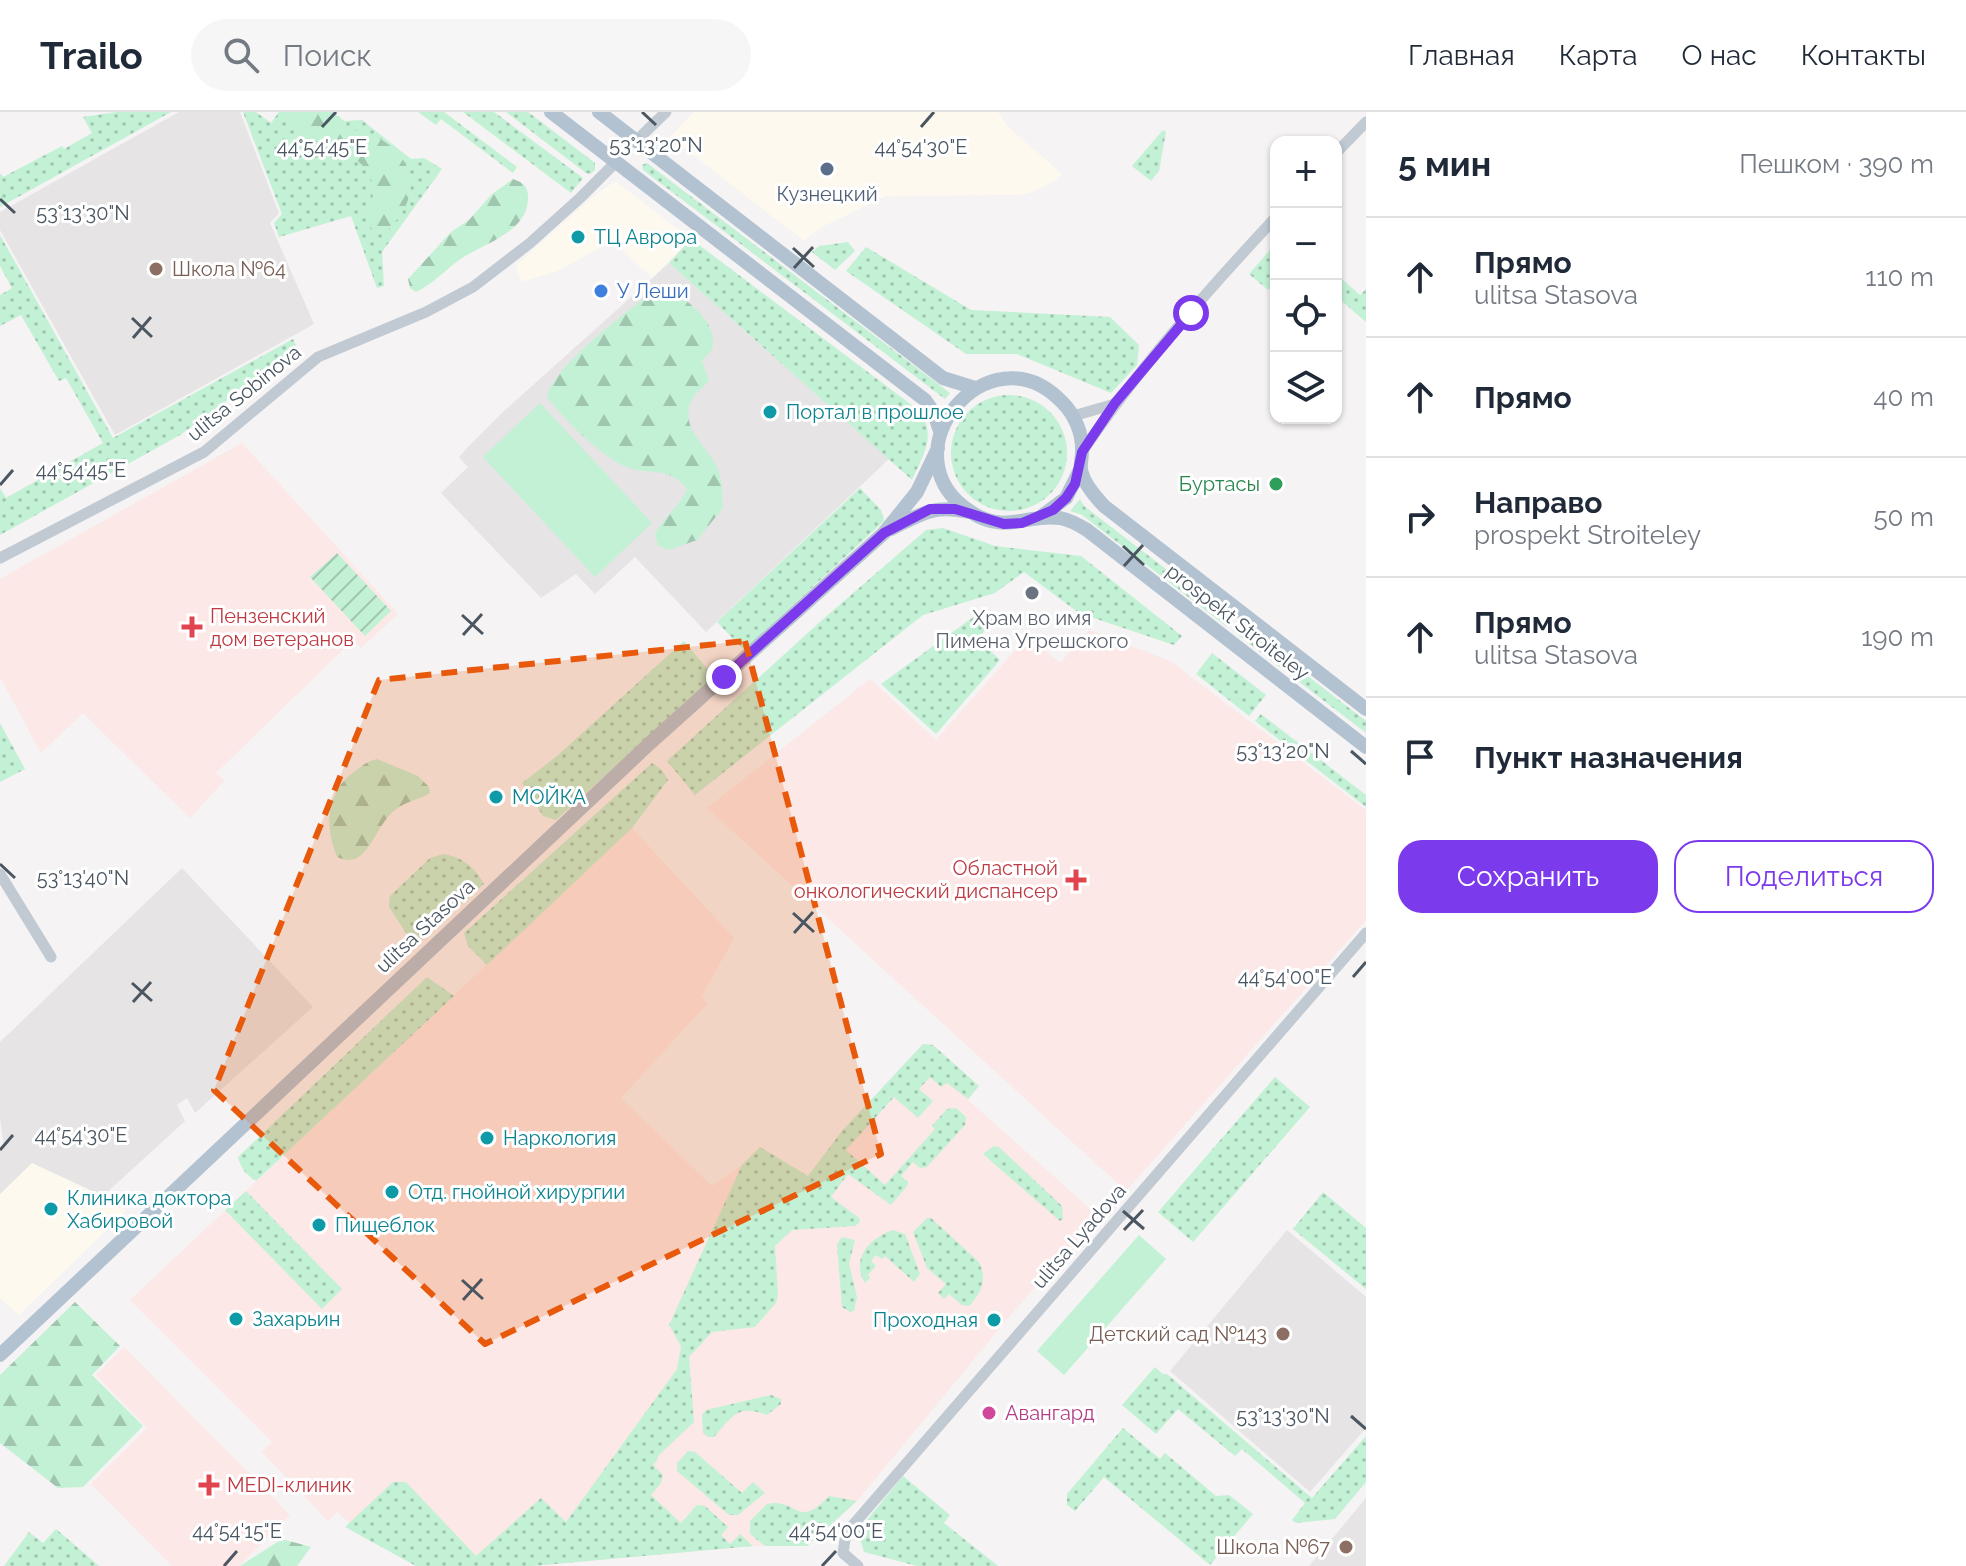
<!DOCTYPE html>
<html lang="ru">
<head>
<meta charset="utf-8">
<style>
	:root { --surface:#fff; --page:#f6f6f7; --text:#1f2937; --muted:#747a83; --line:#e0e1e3; --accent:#7c3aed }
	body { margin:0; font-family:Raleway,sans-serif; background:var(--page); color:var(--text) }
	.controls { position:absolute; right:24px; top:24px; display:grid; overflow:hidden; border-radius:16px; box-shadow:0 2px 6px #0004 }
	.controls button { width:72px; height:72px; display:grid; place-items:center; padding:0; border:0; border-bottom:2px solid var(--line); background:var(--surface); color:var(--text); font:40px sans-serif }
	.stop { position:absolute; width:24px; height:24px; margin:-18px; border:6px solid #7c3aed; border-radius:50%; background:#fff }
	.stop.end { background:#7c3aed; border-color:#fff; box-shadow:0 2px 8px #0008 }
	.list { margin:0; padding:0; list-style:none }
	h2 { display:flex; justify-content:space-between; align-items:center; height:104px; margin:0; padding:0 32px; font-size:34px }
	h2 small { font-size:26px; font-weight:400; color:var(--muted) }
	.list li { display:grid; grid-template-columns:52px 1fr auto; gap:24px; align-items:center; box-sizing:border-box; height:120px; padding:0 32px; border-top:2px solid var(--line) }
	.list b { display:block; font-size:30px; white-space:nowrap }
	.list p { margin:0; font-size:26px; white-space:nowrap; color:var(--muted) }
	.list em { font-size:26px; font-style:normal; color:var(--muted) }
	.actions { display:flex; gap:16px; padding:24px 32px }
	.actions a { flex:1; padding:18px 0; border:2px solid var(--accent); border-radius:24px; text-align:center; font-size:28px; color:var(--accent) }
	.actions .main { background:var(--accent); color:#fff }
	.icon { flex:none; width:44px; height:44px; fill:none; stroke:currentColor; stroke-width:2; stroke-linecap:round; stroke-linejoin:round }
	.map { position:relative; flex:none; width:1366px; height:1454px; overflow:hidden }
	header { display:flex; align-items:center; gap:48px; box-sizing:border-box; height:112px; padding:0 40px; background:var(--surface); border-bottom:2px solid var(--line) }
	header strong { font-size:38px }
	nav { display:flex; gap:44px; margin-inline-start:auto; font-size:28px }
	.search { width:560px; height:72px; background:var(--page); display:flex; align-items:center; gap:20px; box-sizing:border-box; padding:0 28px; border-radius:44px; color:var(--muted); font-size:30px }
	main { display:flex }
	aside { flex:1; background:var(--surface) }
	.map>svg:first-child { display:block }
</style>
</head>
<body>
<header>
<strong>Trailo</strong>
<div class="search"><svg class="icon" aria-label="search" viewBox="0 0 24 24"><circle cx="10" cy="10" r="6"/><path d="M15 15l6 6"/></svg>Поиск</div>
<nav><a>Главная</a><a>Карта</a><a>О нас</a><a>Контакты</a></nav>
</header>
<main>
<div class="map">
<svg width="1366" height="1454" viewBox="0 0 1366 1454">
	<defs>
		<pattern id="grass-dots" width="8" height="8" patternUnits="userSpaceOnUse" patternTransform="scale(2)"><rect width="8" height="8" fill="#c3f1d5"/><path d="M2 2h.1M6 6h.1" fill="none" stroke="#a0c6b0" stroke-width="1.8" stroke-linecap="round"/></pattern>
		<pattern id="forest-firs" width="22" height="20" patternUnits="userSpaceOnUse" patternTransform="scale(2)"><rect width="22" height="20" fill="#c3f1d5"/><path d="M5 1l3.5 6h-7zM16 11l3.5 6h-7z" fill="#a0c6b0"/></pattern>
		<pattern id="garden-furrows" width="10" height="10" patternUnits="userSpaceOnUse" patternTransform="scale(2)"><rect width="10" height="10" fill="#c3f1d5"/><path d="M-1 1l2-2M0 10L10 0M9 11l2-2" fill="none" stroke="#a0c6b0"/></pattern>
	</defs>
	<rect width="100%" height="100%" fill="#f5f3f3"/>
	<path fill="#fdf9ef" d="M694 0H998L1007 14 1062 62 1055 69 1033 80 1021 83 886 84 822 115 804 129 670 25Z
		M615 69 691 127 652 166 621 137 605 133 558 159 521 170 516 153 595 83Z
		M32 1050 103 1084 126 1099 19 1203 0 1186V1082Z"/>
	<path fill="#e6e4e5" d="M179 0H240L279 101 270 111 314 212 115 323 0 118V100Z
		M669 151 889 347 706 520 635 445 595 482 576 462 541 486 441 381 468 355 459 345 468 335 502 301Z
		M182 756 313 895 195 1001 187 986 177 993 185 1009 103 1084 32 1051 0 1082V1038L4 1034 0 1007V930Z
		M1287 1118 1366 1185V1316L1310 1380 1170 1259Z
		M1366 1386V1454H1309L1342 1415Z"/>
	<path fill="#fce8e6" d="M242 331 398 502 361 536 353 528 216 661 224 669 190 706 83 601 41 641 0 565V467Z
		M1089 518 1170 549 1366 698V808L1126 1079 707 696 870 567 936 628 1028 524 1060 551Z
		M632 716 734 826 702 884 707 892 621 986 712 1074 742 1053 760 1035 808 1064 842 1019 923 932 933 933 979 974 968 988 1097 1103 1003 1212 857 1389 807 1434H753L533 1454H430L355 1415 337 1400 328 1409 262 1340 272 1330 130 1188Z
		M124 1235 290 1403 239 1454H172L91 1372 147 1316 96 1263Z"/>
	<path fill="url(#grass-dots)" d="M117 0H171L0 95V61L3 65 62 34 64 37 92 21 83 5Z
		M243 0H256L271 11 279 0H333L344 9 362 8 411 47 424 46 442 57 382 140 384 174 377 176 351 104 279 125 274 111 282 102Z
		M418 0H444L517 55 513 61 441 7 436 13Z
		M463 0H494L583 66 571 81Z
		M506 0H528L595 51V58L590 62 586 61Z
		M1163 18 1166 20 1159 59 1151 69 1132 54Z
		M647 51 950 281 945 287 643 58 642 53Z
		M0 123 113 326 293 227 296 233 270 257 180 323 0 423V376L6 386 103 331 66 266 59 269 21 203 0 214V183L12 176 0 154Z
		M691 127 921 300C936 326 923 343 912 368L669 151Z
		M848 130 855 139 835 158 812 140 819 134Z
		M1276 131V169L1268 178 1249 162Z
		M866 135 971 198 1110 205 1139 233 1137 253 1111 281 1017 242H966L846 159Z
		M1336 162 1360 183 1366 177V210L1336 184Z
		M951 341a58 58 0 1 1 116 0a58 58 0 1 1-116 0Z
		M860 376 881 398 884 409 744 538 717 510Z
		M1080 387 1084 394 1232 508 1227 515 1082 403 1070 399Z
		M943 416 995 434 1081 444 1182 524 1174 533 1079 501 1024 460 995 481 923 503 695 683 667 649 821 509 926 418Z
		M983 498 995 506 978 527 1000 548 936 622 881 572Z
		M1239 511 1366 609V621L1233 519Z
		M684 529 709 559V569L556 708 543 704 522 671 557 644Z
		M1212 541 1266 583 1249 604 1196 562Z
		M1261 602 1366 683V695L1255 609Z
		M0 611 25 657 0 670Z
		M652 651 662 658 668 668 632 716 487 853 468 834 464 821Z
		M443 742C461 744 475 755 484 772L422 827 415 829 410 827 389 795 390 784 430 746Z
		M427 865 454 884 256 1069C246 1062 241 1057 238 1045Z
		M923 932 933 933 979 974 968 987 947 971 941 975 930 965 919 977 933 989 918 1006 894 985 846 1038 885 1073 935 1017 932 1014 947 997 956 996 966 1005 965 1013 927 1055 920 1056 913 1050 901 1064 908 1070 907 1074 891 1093 848 1062 831 1085 859 1106 860 1110 855 1114 792 1118 775 1134 778 1183 776 1191 755 1215 712 1220 689 1245 694 1310 657 1345 658 1347 653 1353 663 1363 661 1371 651 1383 681 1411 697 1393 705 1394 728 1415 721 1423 730 1432 740 1422 753 1434 533 1454H416L345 1415 393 1370H406L476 1444 541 1386 566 1410 677 1257 681 1234 669 1213 742 1053 760 1035 808 1064 842 1019Z
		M1275 965 1310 995 1193 1130 1158 1100Z
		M994 1034 999 1035 1062 1094 1063 1107 1060 1109 983 1042Z
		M246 1079 342 1177 322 1197 225 1098Z
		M1323 1080 1366 1116V1177L1293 1117Z
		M927 1106H931L979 1150C987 1167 982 1181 969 1194L962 1193 949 1182 944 1187 938 1181 946 1172 927 1156 913 1120Z
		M893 1118 905 1122 920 1162 914 1170 885 1144 882 1147 876 1143 871 1149 876 1154 868 1163 870 1166 865 1171C850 1147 870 1126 893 1118Z
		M842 1125 855 1128 849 1152 857 1185 854 1199 850 1200 842 1195 837 1132Z
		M1155 1255 1163 1262H1167L1312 1386 1366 1324V1370L1335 1407 1296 1411 1292 1408 1305 1391 1242 1337 1235 1344 1178 1297 1156 1322 1122 1293Z
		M771 1283 781 1287V1292L767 1303C737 1292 733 1304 714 1325H708L703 1321 702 1303 706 1298Z
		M1123 1316 1160 1347 1165 1341 1216 1384 1229 1383 1253 1402 1210 1453 1104 1365 1075 1399 1067 1393V1382Z
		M688 1339 695 1340 742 1381 753 1370 765 1381 738 1403H729L677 1359V1351Z
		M903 1364 950 1403 944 1411 998 1454H917L864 1440 858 1419Z
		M829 1384 857 1389 807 1434H765L750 1422V1409L767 1392C798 1385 796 1419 829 1384Z
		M56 1417 99 1454H4L29 1420 43 1431Z"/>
	<path fill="url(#forest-firs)" d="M290 0C300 0 313 0 322 0 330 2 337 14 346 17 354 19 363 18 371 22 419 45 423 85 386 120H373C366 107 372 96 373 82 376 40 320 35 294 18L288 10Z
		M513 67C522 70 528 74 528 84 530 119 485 131 462 146 446 157 433 172 416 180L410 176 408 167 451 120 469 108 492 82Z
		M657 176C680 179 716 207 713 233 712 240 706 244 702 249L709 268C704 276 693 281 690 292 682 318 706 333 716 353 723 366 722 382 723 396L697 428 669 438 658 434 655 422C664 405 680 394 687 377 667 351 645 366 620 352 592 336 567 310 547 285 554 253 630 198 657 176Z
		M377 647 418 664 429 675 430 681C419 688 406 689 395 698 373 715 368 760 337 745 324 713 326 680 355 659 363 653 368 649 377 647Z
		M75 1190 120 1234 92 1263 143 1314 83 1375 58 1376 0 1331V1263Z
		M282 1427 311 1435 297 1454H240Z"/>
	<path fill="#c3f1d5" d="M540 291 652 411 595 465 483 345Z
		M1139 1123 1166 1147 1064 1263 1037 1239Z"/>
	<path fill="url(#garden-furrows)" d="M337 441 391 499 365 524 310 465Z"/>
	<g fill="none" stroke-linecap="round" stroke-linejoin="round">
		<path stroke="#c1cad2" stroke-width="11" d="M636 29 666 0
			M1336 41 1366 10
			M1073 304 1115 292
			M1082 340C1139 256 1207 179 1276 105
			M0 446 204 340 318 245 426 200 473 175 530 131 580 86 616 50
			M0 762 51 845
			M858 1454 843 1441 846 1421 1366 821"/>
		<path stroke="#b3c2d1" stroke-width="14" d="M551 0 925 288 934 301 940 319
			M599 0 943 266 975 276
			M1039 406 1066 386 1081 356
			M891 417C921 402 934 392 969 400
			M1366 597 1104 394C1095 384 1084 372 1081 358 1080 352 1082 346 1082 340 1083 322 1075 303 1062 290 988 213 882 343 971 400 1006 423 1026 401 1060 406 1070 408 1079 413 1087 418L1366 635
			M0 1243 649 632 884 421 917 380 938 336"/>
	</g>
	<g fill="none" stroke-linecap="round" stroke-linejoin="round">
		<path stroke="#7c3aed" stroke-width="10" d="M724 565 884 421 930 397H955L1004 412 1022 411 1053 398 1066 386 1075 372 1082 340 1115 291 1191 201"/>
	</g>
	<path fill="#e8590c" fill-opacity="0.2" stroke="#e8590c" stroke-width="6" stroke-dasharray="16 10" stroke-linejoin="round" d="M745 529 881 1042 485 1232 214 978 379 568Z"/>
	<path fill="none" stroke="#4a5661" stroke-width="3" d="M642 0 656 13M322 15 336 0M921 15 934 0M0 87 15 101M793 136 814 155M794 156 813 135M132 206 152 225M133 226 151 205M0 373 13 358M1123 434 1144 453M1124 454 1143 433M462 503 483 522M463 523 482 502M1351 639 1366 652M0 752 15 766M793 801 814 820M794 821 813 800M1353 865 1366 850M132 871 152 889M133 890 151 870M0 1038 13 1023M1123 1099 1144 1117M1124 1118 1143 1098M462 1168 483 1187M463 1188 482 1167M1351 1304 1366 1317M224 1454 237 1439M822 1454 836 1439"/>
	<circle fill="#5c6f8a" stroke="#fff" stroke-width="3" cx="827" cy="57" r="8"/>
	<g fill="#0f9aa8" stroke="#fff" stroke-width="3">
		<circle cx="578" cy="125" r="8"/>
		<circle cx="770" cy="300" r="8"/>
		<circle cx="496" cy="685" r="8"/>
		<circle cx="487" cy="1026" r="8"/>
		<circle cx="392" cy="1080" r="8"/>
		<circle cx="51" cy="1097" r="8"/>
		<circle cx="319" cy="1113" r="8"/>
		<circle cx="236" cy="1207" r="8"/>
		<circle cx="994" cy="1208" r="8"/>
	</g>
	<g fill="#8d6e63" stroke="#fff" stroke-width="3">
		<circle cx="156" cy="157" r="8"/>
		<circle cx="1283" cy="1222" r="8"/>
		<circle cx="1346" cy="1435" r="8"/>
	</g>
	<circle fill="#3f7fe0" stroke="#fff" stroke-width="3" cx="601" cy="179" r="8"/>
	<circle fill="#2e9e5b" stroke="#fff" stroke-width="3" cx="1276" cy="372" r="8"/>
	<circle fill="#6b7280" stroke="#fff" stroke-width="3" cx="1032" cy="481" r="8"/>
	<g fill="#e0444e" stroke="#fff" stroke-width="3">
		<path d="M188 503h8v8h8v8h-8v8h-8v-8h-8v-8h8z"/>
		<path d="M1072 756h8v8h8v8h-8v8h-8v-8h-8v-8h8z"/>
		<path d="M205 1361h8v8h8v8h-8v8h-8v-8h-8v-8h8z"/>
	</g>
	<circle fill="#d1479c" stroke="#fff" stroke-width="3" cx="989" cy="1301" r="8"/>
	<g text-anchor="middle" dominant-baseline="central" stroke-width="6" stroke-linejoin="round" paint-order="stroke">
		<g font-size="20" fill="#4e5e75" stroke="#fff">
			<text x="827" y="82">Кузнецкий</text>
		</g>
		<g font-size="20" fill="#0d838f" stroke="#fff" text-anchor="start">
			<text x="594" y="125">ТЦ Аврора</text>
			<text x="786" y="300">Портал в прошлое</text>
			<text x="512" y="685">МОЙКА</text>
			<text x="503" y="1026">Наркология</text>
			<text x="408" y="1080">Отд. гнойной хирургии</text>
			<text x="67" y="1086">Клиника доктора<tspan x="67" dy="23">Хабировой</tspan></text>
			<text x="335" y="1113">Пищеблок</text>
			<text x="252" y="1207">Захарьин</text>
			<text x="978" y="1208" text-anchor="end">Проходная</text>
		</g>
		<g font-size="20" fill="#785e54" stroke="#fff" text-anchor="end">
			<text x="172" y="157" text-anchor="start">Школа №64</text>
			<text x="1267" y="1222">Детский сад №143</text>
			<text x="1330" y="1435">Школа №67</text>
		</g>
		<g font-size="20" fill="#366cbe" stroke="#fff" text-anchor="start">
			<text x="617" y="179">У Леши</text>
		</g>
		<g font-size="20" fill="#4a5661" stroke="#fff">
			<text transform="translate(244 281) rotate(-39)">ulitsa Sobinova</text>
			<text transform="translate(1238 510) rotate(38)">prospekt Stroiteley</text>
			<text transform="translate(425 814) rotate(-43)">ulitsa Stasova</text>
			<text transform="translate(1079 1124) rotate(-49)">ulitsa Lyadova</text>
		</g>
		<g font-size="20" fill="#27864d" stroke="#fff" text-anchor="end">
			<text x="1260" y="372">Буртасы</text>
		</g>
		<g font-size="20" fill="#be3a42" stroke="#fff" text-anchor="start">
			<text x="210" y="504">Пензенский<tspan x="210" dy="23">дом ветеранов</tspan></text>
			<text x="1058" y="756" text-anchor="end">Областной<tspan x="1058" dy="23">онкологический диспансер</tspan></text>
			<text x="227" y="1373">MEDI-клиник</text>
		</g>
		<g font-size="20" fill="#5b616d" stroke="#fff">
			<text x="1032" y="506">Храм во имя<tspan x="1032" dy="23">Пимена Угрешского</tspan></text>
		</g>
		<g font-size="20" fill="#b23c85" stroke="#fff" text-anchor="start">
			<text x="1005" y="1301">Авангард</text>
		</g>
	</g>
	<g font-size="20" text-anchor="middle" fill="#4a5661" stroke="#fff" stroke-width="6" stroke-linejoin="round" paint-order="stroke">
		<text x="656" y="40">53°13'20"N</text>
		<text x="322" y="42">44°54'45"E</text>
		<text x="921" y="42">44°54'30"E</text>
		<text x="83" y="108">53°13'30"N</text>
		<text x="81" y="365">44°54'45"E</text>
		<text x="1283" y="646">53°13'20"N</text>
		<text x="83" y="773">53°13'40"N</text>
		<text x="1285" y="872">44°54'00"E</text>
		<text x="81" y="1030">44°54'30"E</text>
		<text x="1283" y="1311">53°13'30"N</text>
		<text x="237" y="1426">44°54'15"E</text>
		<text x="836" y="1426">44°54'00"E</text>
	</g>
</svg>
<div class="controls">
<button>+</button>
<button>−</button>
<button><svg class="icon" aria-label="locate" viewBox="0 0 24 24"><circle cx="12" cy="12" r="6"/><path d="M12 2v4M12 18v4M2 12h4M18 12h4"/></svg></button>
<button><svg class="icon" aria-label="layers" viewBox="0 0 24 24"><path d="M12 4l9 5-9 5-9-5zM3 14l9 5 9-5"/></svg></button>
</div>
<div class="stop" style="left:1191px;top:201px"></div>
<div class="stop end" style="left:724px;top:565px"></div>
</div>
<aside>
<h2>5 мин<small>Пешком · 390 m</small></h2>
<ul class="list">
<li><svg class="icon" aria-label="ahead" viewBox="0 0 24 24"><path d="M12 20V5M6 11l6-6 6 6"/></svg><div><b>Прямо</b><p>ulitsa Stasova</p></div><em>110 m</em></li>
<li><svg class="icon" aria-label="ahead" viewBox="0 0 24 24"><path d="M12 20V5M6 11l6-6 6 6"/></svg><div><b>Прямо</b></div><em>40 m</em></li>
<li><svg class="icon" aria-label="right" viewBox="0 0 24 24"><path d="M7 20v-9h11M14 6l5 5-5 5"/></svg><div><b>Направо</b><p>prospekt Stroiteley</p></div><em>50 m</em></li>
<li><svg class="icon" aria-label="ahead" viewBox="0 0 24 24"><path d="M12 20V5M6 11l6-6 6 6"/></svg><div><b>Прямо</b><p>ulitsa Stasova</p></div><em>190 m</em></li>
<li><svg class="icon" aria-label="arrive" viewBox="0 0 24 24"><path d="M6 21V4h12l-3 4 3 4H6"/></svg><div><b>Пункт назначения</b></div></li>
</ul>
<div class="actions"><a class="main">Сохранить</a><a>Поделиться</a></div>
</aside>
</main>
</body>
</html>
